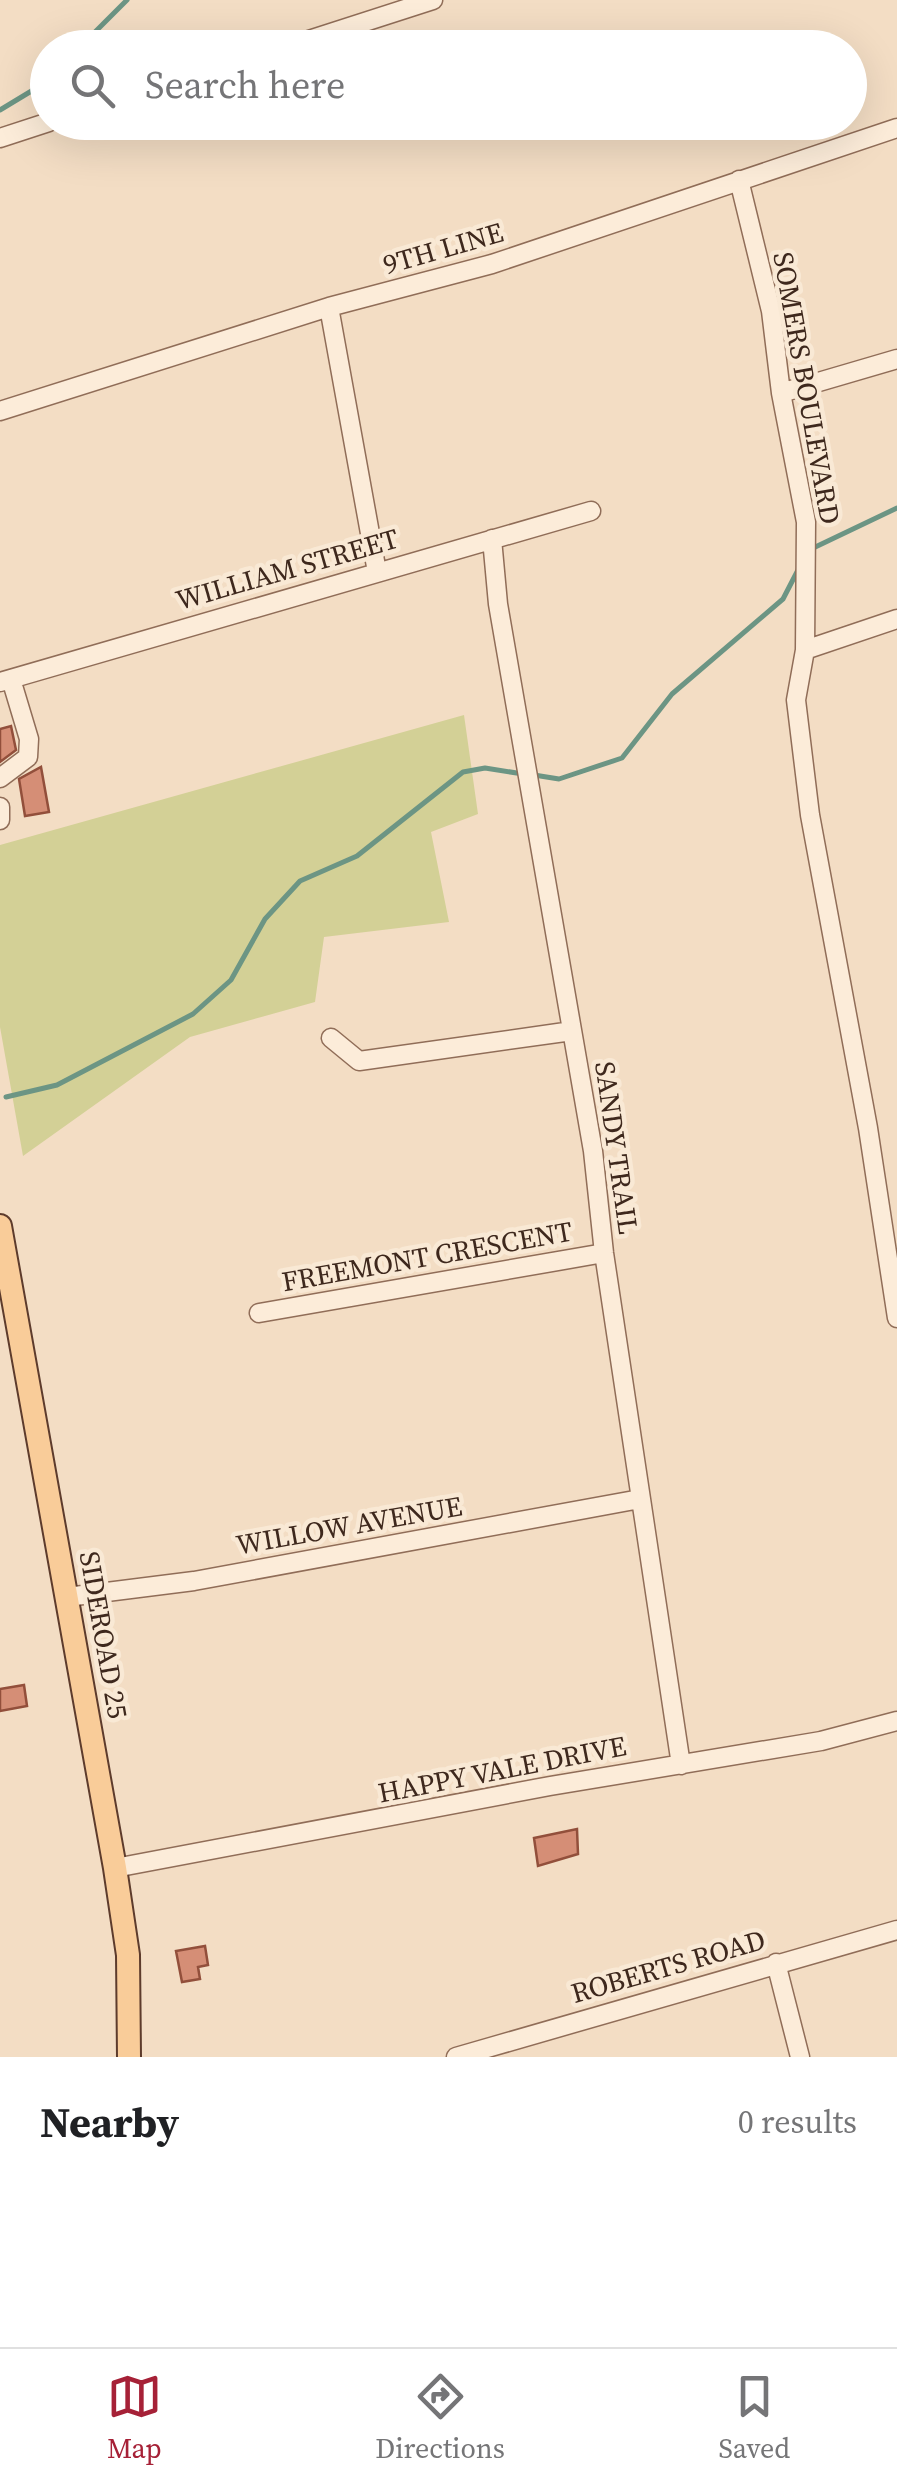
<!DOCTYPE html>
<html lang="en">
<head>
<meta charset="utf-8">
<style>
	:root { --surface:#fff; --page:#f6f6f6; --text:#202124; --muted:#757577; --line:#e0e0e0; --accent:#a62137 }
	body { margin:0; font-family:"Source Serif 4",serif; background:var(--page); color:var(--text) }
	.list { margin:0; padding:0; list-style:none }
	h2 { display:flex; justify-content:space-between; align-items:center; height:130px; margin:0; padding:0 40px; font-size:42px }
	h2 small { font-size:32px; font-weight:400; color:var(--muted) }
	.icon { flex:none; width:55px; height:55px; fill:none; stroke:currentColor; stroke-width:2; stroke-linecap:round; stroke-linejoin:round }
	.map { position:relative; flex:none; width:897px; height:2057px; overflow:hidden }
	.search { position:absolute; background:var(--surface); box-shadow:0 10px 40px #0002; left:30px; right:30px; top:30px; height:110px; display:flex; align-items:center; gap:25px; box-sizing:border-box; padding:0 35px; border-radius:55px; color:var(--muted); font-size:38px }
	.sheet { height:290px; background:var(--surface) }
	nav { display:flex; justify-content:space-around; align-items:center; box-sizing:border-box; height:140px; border-top:2px solid var(--line); background:var(--surface); font-size:28px; color:var(--muted) }
	nav a { display:grid; justify-items:center; gap:5px }
	nav .on { color:var(--accent) }
	.map>svg:first-child { display:block }
</style>
</head>
<body>
<div class="map">
<svg width="897" height="2057" viewBox="0 0 897 2057">
	<rect width="100%" height="100%" fill="#f3ddc4"/>
	<path fill="#d3d096" d="M464 715 478 814 431 832 449 922 324 937 315 1002 190 1037 23 1156 0 1027V845Z"/>
	<g fill="none" stroke-linecap="round" stroke-linejoin="round">
		<path stroke="#6c9584" stroke-width="5" d="M79 48 127 0
			M0 110 48 81
			M809 550 897 508
			M534 775 559 779 622 758 672 694 783 599 799 568
			M6 1097 57 1085 193 1014 231 980 265 919 300 881 357 856 463 772 485 768 523 774"/>
	</g>
	<path fill="#d58e76" stroke="#924f3b" stroke-width="2.5" d="M11 726 16 750 0 762V729Z
		M41 767 49 812 25 816 19 779Z
		M24 1685 27 1706 0 1711V1689Z
		M577 1829 578 1854 538 1866 534 1838Z
		M205 1946 208 1965 198 1967 200 1979 182 1982 176 1951Z"/>
	<g fill="none" stroke-linecap="round" stroke-linejoin="round">
		<defs>
			<path id="minor" d="M284 48 433 0
				M0 138 49 122
				M739 180 771 311 781 393 806 522 805 650 796 700 810 815 868 1128 897 1318
				M329 307 377 572
				M781 393 897 359
				M0 411 329 307 492 264 897 128
				M492 539 498 604 593 1151 604 1253 681 1765
				M805 650 897 619
				M0 682 591 511
				M0 778 28 757 29 739 11 679
				M0 807V820
				M331 1038 359 1061 572 1031
				M259 1313 604 1253
				M67 1597 194 1581 640 1499
				M115 1868 550 1786 821 1741 897 1721
				M776 1963 800 2057
				M456 2057 897 1930"/>
			<path id="major" d="M0 1226 115 1868 128 1955 129 2057"/>
		</defs>
		<use href="#minor" stroke="#906d58" stroke-width="21"/>
		<use href="#major" stroke="#5d3b2c" stroke-width="26"/>
		<use href="#minor" stroke="#fcecd9" stroke-width="18"/>
		<use href="#major" stroke="#f9cc99" stroke-width="22"/>
	</g>
	<g text-anchor="middle" dominant-baseline="central" stroke-width="9" stroke-linejoin="round" paint-order="stroke">
		<g font-size="28" fill="#3e281d" stroke="#f9e9d5">
			<text transform="translate(443 248) rotate(-16)">9TH LINE</text>
			<text transform="translate(807 388) rotate(80)">SOMERS BOULEVARD</text>
			<text transform="translate(287 569) rotate(-16)">WILLIAM STREET</text>
			<text transform="translate(617 1148) rotate(82)">SANDY TRAIL</text>
			<text transform="translate(427 1256) rotate(-10)">FREEMONT CRESCENT</text>
			<text transform="translate(349 1525) rotate(-10)">WILLOW AVENUE</text>
			<text transform="translate(104 1635) rotate(80)">SIDEROAD 25</text>
			<text transform="translate(502 1769) rotate(-11)">HAPPY VALE DRIVE</text>
			<text transform="translate(668 1966) rotate(-16)">ROBERTS ROAD</text>
		</g>
	</g>
</svg>
<div class="search"><svg class="icon" aria-label="search" viewBox="0 0 24 24"><circle cx="10" cy="10" r="6"/><path d="M15 15l6 6"/></svg>Search here</div>
</div>
<section class="sheet">
<h2>Nearby<small>0 results</small></h2>
<ul class="list">
</ul>
</section>
<nav>
<a class="on"><svg class="icon" aria-label="map" viewBox="0 0 24 24"><path d="M3 6l6-2 6 2 6-2v14l-6 2-6-2-6 2zM9 4v14M15 6v14"/></svg>Map</a>
<a><svg class="icon" aria-label="directions" viewBox="0 0 24 24"><path d="M12 3l9 9-9 9-9-9zM9 14v-3h6M13 9l2 2-2 2"/></svg>Directions</a>
<a><svg class="icon" aria-label="saved" viewBox="0 0 24 24"><path d="M7 4h10v16l-5-4-5 4z"/></svg>Saved</a>
</nav>
</body>
</html>
